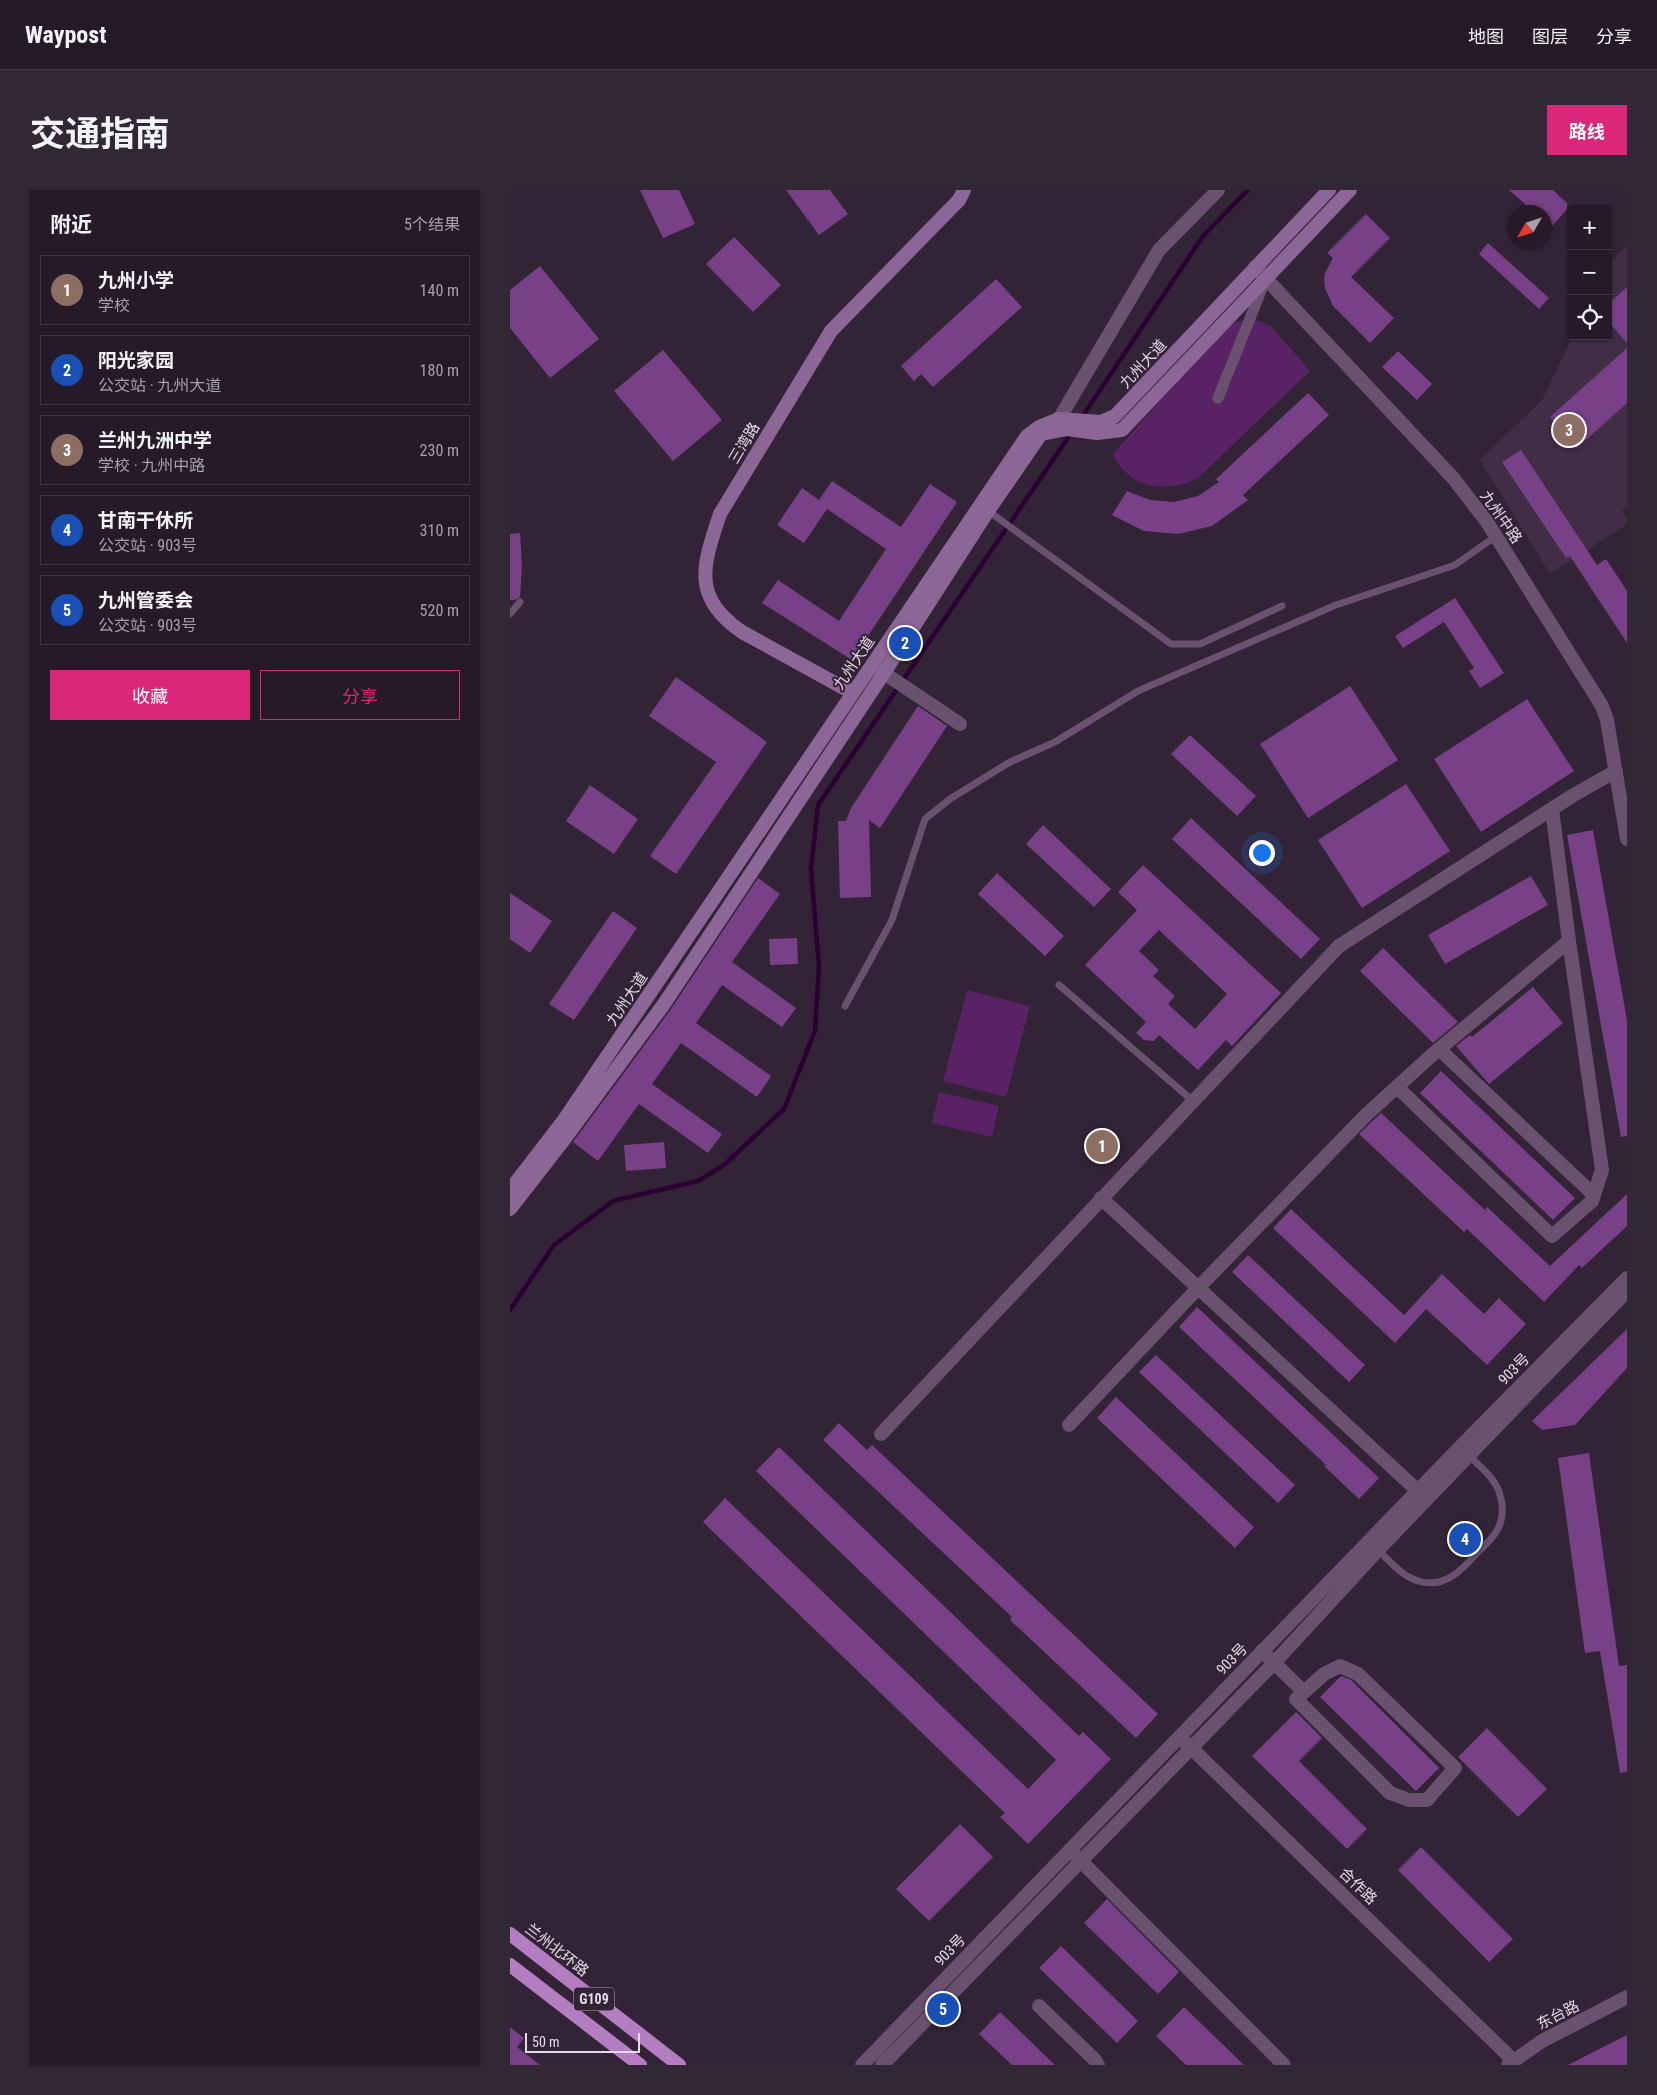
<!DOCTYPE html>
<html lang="zh">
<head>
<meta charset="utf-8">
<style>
	:root { --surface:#261a28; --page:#322734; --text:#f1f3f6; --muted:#a4a1a8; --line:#423845; --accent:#db2777 }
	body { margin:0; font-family:"Roboto Condensed","Noto Sans SC",sans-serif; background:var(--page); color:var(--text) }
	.controls { position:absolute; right:15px; top:15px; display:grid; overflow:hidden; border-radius:0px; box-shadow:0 1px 4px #0004 }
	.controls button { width:45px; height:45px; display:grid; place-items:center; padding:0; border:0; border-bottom:1px solid var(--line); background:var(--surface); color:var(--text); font:25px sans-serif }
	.compass { position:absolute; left:997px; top:15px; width:45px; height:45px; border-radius:50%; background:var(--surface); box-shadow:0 1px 4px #0004; rotate:231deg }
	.scale { position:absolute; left:15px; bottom:12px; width:115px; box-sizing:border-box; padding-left:5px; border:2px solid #e4dae6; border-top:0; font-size:14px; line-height:18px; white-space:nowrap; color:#e4dae6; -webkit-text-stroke:4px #332336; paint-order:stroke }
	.you { position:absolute; left:751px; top:662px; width:18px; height:18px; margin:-12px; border:4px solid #fff; border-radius:50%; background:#1a73e8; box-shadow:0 0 0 8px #1a73e833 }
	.badge { display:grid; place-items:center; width:32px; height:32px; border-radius:50%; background:var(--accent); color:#fff; font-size:16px; font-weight:700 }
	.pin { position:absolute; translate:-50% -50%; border:2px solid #fff; box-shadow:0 1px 5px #0006 }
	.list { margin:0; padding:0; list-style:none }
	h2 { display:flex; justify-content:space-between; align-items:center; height:65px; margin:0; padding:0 20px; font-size:21px }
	h2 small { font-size:16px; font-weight:400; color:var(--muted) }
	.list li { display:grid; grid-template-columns:32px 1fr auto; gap:15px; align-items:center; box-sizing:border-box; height:70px; margin:0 10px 10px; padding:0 10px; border:1px solid var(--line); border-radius:0px }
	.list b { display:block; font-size:19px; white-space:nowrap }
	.list p { margin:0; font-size:16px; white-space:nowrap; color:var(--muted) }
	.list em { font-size:16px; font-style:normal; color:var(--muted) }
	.actions { display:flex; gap:10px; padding:15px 20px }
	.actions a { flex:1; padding:11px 0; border:1px solid var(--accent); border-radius:0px; text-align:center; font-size:18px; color:var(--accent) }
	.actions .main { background:var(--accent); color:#fff }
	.icon { flex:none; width:28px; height:28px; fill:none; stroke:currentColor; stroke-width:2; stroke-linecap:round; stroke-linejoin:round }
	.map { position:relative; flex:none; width:1117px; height:1875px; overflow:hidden; border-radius:0px }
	header { display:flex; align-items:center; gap:30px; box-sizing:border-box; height:70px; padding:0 25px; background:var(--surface); border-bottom:1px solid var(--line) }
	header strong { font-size:24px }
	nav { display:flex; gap:28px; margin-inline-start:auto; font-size:18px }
	.intro { display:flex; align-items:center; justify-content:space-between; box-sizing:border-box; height:120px; padding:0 30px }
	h1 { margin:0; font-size:35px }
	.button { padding:12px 22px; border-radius:0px; background:var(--accent); color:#fff; font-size:18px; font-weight:700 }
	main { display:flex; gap:30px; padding:0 30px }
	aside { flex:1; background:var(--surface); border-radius:0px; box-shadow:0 1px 4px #0004 }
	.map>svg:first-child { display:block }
</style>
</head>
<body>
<header>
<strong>Waypost</strong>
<nav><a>地图</a><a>图层</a><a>分享</a></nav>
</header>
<div class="intro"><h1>交通指南</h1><a class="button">路线</a></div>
<main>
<aside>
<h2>附近<small>5个结果</small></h2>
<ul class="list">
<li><span class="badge" style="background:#8d6e63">1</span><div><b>九州小学</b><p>学校</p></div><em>140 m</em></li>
<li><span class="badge" style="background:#1a4fb4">2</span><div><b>阳光家园</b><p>公交站 · 九州大道</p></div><em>180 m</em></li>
<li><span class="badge" style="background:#8d6e63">3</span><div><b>兰州九洲中学</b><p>学校 · 九州中路</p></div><em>230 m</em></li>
<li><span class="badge" style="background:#1a4fb4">4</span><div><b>甘南干休所</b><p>公交站 · 903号</p></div><em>310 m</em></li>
<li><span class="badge" style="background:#1a4fb4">5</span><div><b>九州管委会</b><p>公交站 · 903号</p></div><em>520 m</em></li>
</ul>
<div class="actions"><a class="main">收藏</a><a>分享</a></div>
</aside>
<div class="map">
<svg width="1117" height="1875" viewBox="0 0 1117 1875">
	<rect width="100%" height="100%" fill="#332336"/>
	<path fill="#412d46" d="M1117 56V316L1112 321 1117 327V334L1040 384 970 270 1032 210 1063 146H1098V74Z"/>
	<path fill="#582265" d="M738 130 750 131 761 136 800 181 687 289C655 303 620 300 603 264L715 138 726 132Z
		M457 800 520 816 496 907 433 891Z
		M429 902 489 916 482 947 422 933Z"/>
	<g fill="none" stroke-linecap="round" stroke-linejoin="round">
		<path stroke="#2b0134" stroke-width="4.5" d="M572 227 693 46 738 0
			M0 1120 44 1055 103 1011 188 991 214 975 274 919 305 841 309 776 301 679 308 615 562 242"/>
	</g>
	<path fill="#784086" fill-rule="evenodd" d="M130 0H169L185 34 153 48Z
		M276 0H320L338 24 309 45Z
		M999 0H1043L1060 16 1034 45V22H1024Z
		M856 24 880 48 841 87 884 128 860 153 823 116 815 98 814 90 815 83 823 68 817 63Z
		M224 47 271 95 243 122 196 74Z
		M978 53 1039 108 1029 119 969 64Z
		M30 76 89 149 40 188 0 138V100Z
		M486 89 512 117 423 197 411 184 404 191 391 176Z
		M1117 97V153L1098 131V114Z
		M1117 158V213L1067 258 1040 227Z
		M153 160 212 230 163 271 104 201Z
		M888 161 922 194 907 210 872 177Z
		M798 203 819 225 733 305 738 310 702 336 668 344 634 341 602 325 617 301 640 310 664 312 688 306 709 292 706 289Z
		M1011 260 1087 375 1096 369 1117 401V453L1060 366 1056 368 992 272Z
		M322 291 391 337 420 294 447 312 342 470 252 413 268 390 329 431 376 359 317 319 294 353 267 335 292 298 309 310Z
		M10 343 12 376 10 407 5 410H0V344Z
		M945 408 994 483 970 498 959 481 964 478 934 432 893 458 885 446Z
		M166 487 257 552 166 684 140 666 206 572 139 526Z
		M840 496 888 570 798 628 750 554Z
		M1017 509 1064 581 971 642 924 569Z
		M408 516 437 536 370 638 359 630 361 707 330 708 328 631H336L341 618Z
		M680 545 746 606 727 626 661 564Z
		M896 594 940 661 852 718 808 650Z
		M80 595 128 629 104 664 56 631Z
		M681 628 810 749 791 769 662 649Z
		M533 635 601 699 584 717 516 654Z
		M1083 640 1117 830V946L1111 947 1057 645Z
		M633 675 771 803 722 856 716 850 688 880 649 845 644 851 634 850 626 843 636 832 575 775 627 720 608 702ZM649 740 717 804 685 839 658 814 665 806 643 786 649 780 629 761Z
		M487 683 554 746 535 766 468 704Z
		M1021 686 1038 715 935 774 918 745Z
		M248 688 270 704 222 772 286 818 272 837 212 795 186 833 261 886 247 907 171 853 142 894 212 944 198 963 129 914 88 971 63 952 161 819Z
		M0 703 42 731 20 763 0 749Z
		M103 721 127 738 64 830 39 814Z
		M287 748 288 774 260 775 259 749Z
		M873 758 948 832 923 853 850 781Z
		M1023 797 1053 833 979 894 946 856 960 845 962 847Z
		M931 881 1065 1008 1043 1030 910 903Z
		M871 923 975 1020 977 1017 1040 1076 1117 1004V1036L1072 1078 1069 1075 1034 1112 957 1039 954 1042 849 944Z
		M154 952 156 978 116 981 114 955Z
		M781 1019 894 1125 932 1084 974 1124 989 1108 1016 1134 977 1175 916 1119 885 1153 763 1038Z
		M738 1065 855 1175 839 1192 722 1082Z
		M687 1117 869 1288 849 1309 814 1276 816 1275 669 1137Z
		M1117 1139V1178L1065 1235 1032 1240 1022 1231Z
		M646 1165 785 1295 768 1313 629 1182Z
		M606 1207 744 1337 725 1358 587 1228Z
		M329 1233 357 1260 362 1255 648 1524 626 1548 500 1430 502 1427 313 1250Z
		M269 1257 569 1546 573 1542 601 1569 518 1654 490 1627 495 1623 193 1332 215 1308 518 1599 546 1570 246 1281Z
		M1079 1263 1109 1476 1117 1475V1582L1110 1583 1090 1461 1075 1463 1048 1268Z
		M831 1486 841 1490 929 1578 906 1601 810 1507Z
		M786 1522 812 1548 789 1571 857 1639 837 1659 742 1566Z
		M977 1538 1037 1599 1008 1627 948 1567Z
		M450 1634 483 1667 419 1731 386 1699Z
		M911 1657 1003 1749 979 1772 888 1680Z
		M597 1709 669 1782 648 1804 574 1733Z
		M551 1756 628 1831 607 1853 529 1778Z
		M674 1817 734 1875H676L646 1846Z
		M490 1822 545 1875H502L469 1844Z
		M0 1837 14 1848 7 1857 30 1875H0Z
		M1117 1845V1875H1058Z"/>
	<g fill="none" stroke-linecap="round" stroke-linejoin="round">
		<path stroke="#69516f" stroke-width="7" d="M477 320 661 454H690L772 416
			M0 424 10 412
			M549 795 683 911
			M335 816 382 730 415 629 440 609 500 572 545 552 628 501 826 415 945 375 986 346
			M866 1358C879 1370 891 1386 908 1391 935 1399 952 1380 968 1362 974 1356 982 1349 986 1342 993 1332 994 1317 990 1305 986 1288 969 1276 957 1264"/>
		<path stroke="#69516f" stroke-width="11" d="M708 208 755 91"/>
		<path stroke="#69516f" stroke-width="14" d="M549 229 649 60 708 0
			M365 477 450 534
			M929 859 1084 1005
			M887 897 1042 1046 1082 1011 1092 980 1059 751
			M591 1008 908 1301
			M559 1235 688 1098 857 924 922 865 1059 751 1042 619
			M371 1244 829 756 1062 606 1106 581
			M752 1461 794 1502 814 1484 830 1476 848 1484 945 1578 917 1610H899L880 1603 786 1509 794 1502
			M560 1660 774 1875
			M529 1816 585 1870 588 1875"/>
		<path stroke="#69516f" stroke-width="14" d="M745 77 916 259 944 289 977 332 1092 516 1097 530 1117 649
			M674 1551 1003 1870
			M352 1875 950 1257 1117 1088
			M372 1875 764 1473 868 1360 1115 1103
			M998 1875 1032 1851 1117 1807"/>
		<path stroke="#8c6696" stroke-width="14" d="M343 503 232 442C181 407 193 375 210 324L321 141 449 10 454 0
			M0 1000 54 930 517 246 529 237 549 229 591 232 605 226 819 0
			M0 1019 53 951 154 814 374 483 478 321 531 244 557 239 587 243 612 240 840 0"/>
		<path stroke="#b47cc1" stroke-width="14" d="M0 1744 169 1875
			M0 1775 130 1875"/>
	</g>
	<g text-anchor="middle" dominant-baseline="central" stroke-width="4" stroke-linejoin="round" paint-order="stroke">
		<rect fill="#332336" stroke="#afa3b1" stroke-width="1" x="64" y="1797.5" width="40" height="23" rx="4"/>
		<g font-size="14" font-weight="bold" fill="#e4dae6">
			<text x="84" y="1809">G109</text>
		</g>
		<g font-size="15" fill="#e4dae6" stroke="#332336">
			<text transform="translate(633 174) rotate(-47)">九州大道</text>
			<text transform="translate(234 253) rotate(-59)">三湾路</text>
			<text transform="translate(991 327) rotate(55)">九州中路</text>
			<text transform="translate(344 473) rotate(-56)">九州大道</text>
			<text transform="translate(117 809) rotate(-56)">九州大道</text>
			<text transform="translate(1004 1179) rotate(-45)">903号</text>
			<text transform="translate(722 1469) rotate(-46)">903号</text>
			<text transform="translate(848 1696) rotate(44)">合作路</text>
			<text transform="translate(47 1760) rotate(38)">兰州北环路</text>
			<text transform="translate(440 1760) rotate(-46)">903号</text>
			<text transform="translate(1048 1825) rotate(-27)">东台路</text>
		</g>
	</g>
</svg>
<div class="controls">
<button>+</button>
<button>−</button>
<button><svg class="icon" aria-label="locate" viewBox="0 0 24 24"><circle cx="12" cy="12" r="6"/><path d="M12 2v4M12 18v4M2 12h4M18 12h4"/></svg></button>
</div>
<svg class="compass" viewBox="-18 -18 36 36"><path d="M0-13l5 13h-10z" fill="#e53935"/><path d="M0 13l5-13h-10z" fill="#a4a1a8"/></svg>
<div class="scale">50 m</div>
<div class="you"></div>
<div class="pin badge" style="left:592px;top:956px;background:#8d6e63">1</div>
<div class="pin badge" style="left:395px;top:453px;background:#1a4fb4">2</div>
<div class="pin badge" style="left:1059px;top:240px;background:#8d6e63">3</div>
<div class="pin badge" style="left:955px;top:1349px;background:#1a4fb4">4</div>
<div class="pin badge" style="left:433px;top:1819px;background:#1a4fb4">5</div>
</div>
</main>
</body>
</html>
